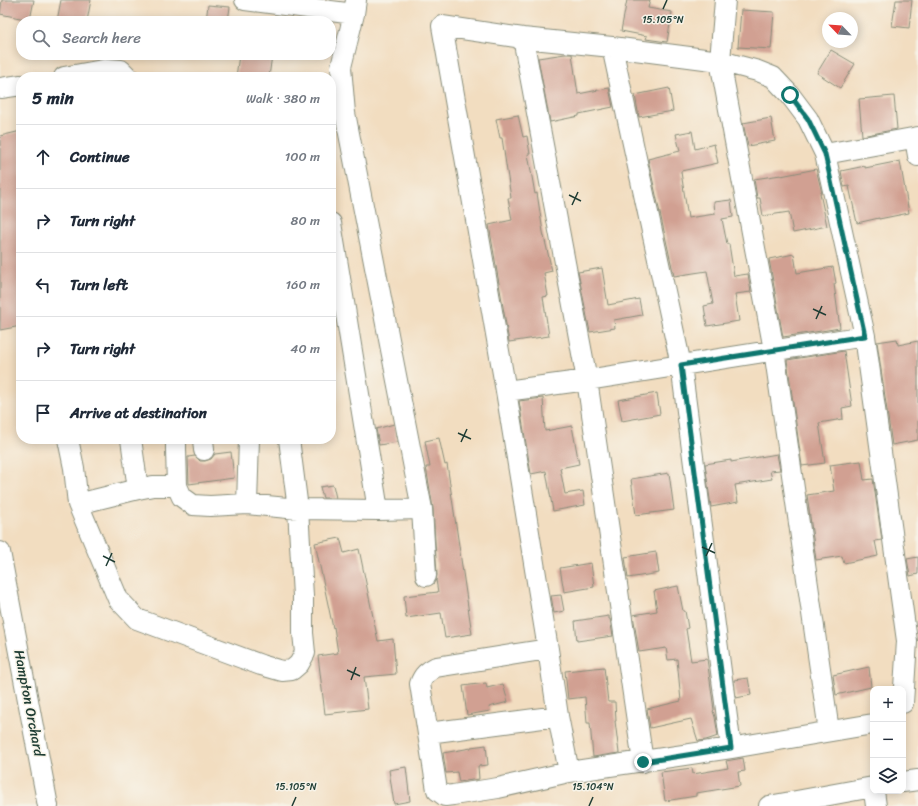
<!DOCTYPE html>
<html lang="en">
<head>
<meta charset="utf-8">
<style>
	:root { --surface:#fff; --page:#f2f2f3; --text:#1f2937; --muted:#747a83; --line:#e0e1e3 }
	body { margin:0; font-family:Sriracha,sans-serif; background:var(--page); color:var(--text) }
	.controls { position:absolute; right:12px; bottom:12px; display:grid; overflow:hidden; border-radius:8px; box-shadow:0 2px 10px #0003 }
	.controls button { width:36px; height:36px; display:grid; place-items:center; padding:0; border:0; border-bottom:1px solid var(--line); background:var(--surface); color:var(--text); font:20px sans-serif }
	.compass { position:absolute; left:822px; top:12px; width:36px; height:36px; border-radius:50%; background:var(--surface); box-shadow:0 2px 10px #0003; rotate:295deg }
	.stop { position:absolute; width:12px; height:12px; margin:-9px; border:3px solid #0f766e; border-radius:50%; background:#fff }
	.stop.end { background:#0f766e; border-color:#fff; box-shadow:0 1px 4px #0008 }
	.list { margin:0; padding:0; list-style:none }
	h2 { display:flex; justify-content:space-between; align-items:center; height:52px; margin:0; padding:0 16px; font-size:17px }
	h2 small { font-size:13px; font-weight:400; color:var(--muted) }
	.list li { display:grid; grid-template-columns:26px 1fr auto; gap:12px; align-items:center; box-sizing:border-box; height:64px; padding:0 16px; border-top:1px solid var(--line) }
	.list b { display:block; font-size:15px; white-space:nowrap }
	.list em { font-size:13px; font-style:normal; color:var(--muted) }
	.icon { flex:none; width:22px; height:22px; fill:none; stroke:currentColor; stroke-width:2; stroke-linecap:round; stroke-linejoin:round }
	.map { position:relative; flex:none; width:918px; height:806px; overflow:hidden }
	.search { position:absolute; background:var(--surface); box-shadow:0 2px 10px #0003; left:16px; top:16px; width:320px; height:44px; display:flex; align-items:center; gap:10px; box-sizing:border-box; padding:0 14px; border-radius:16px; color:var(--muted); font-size:15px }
	.panel { position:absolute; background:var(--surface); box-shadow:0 2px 10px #0003; left:16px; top:72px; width:320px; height:372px; border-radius:16px }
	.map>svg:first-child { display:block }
</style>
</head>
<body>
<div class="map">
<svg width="918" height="806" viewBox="0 0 918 806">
	<rect width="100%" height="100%" fill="#f7f3e8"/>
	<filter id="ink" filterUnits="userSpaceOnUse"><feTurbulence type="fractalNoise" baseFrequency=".025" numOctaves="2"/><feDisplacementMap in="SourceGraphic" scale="8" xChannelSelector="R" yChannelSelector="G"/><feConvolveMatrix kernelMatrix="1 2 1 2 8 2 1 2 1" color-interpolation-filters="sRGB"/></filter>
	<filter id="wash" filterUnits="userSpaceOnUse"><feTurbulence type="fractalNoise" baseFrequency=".012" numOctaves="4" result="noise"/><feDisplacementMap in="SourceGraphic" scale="16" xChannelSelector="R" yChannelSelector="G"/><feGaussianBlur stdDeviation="0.9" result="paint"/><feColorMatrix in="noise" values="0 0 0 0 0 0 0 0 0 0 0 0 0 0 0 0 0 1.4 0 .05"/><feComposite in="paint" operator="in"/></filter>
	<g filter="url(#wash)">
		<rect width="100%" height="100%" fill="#f2ddc0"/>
		<g id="blocks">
			<path fill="#d1a092" d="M2 0H34L30 20 0 14Z
				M61 0H91L87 21H57Z
				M627 0H650L648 8 672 12 667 42 646 39 647 36 621 31Z
				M896 0H912L909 28 892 26Z
				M208 5 230 7 228 21H206Z
				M741 10 774 12 771 49 738 47Z
				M831 50 855 64 840 88 817 73Z
				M565 54H572L578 94 609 88 613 107 579 114V116L550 122 538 58Z
				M239 55H272L269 77H236Z
				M669 88 673 111 639 117 635 95Z
				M894 96 897 129 862 136 859 99Z
				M518 115 523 137 527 136 530 154H528L535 194 537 193 543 232 552 271 544 273 548 296 543 297 549 336 509 342 489 225 512 220 508 198H511L502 138H500L496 119Z
				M771 118 775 141 748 146 743 123Z
				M21 131V326L0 330V136Z
				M692 131 695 149 714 144 718 163 681 171V172L688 218 715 214 714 202 731 200 733 217 722 219 727 244H729L734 276 748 274 751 292 735 294 739 321 707 326 704 306 713 304 707 271 674 276 648 159 680 151 676 134Z
				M900 161 909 213 879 219V218L857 223 849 186 844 187 841 171 865 166V168Z
				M816 169 822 193H820L827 226 793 233 789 212 763 216 760 198H757L754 179 781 175V176Z
				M794 254 797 273 833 267 836 283 834 284 840 328 783 337 769 259Z
				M602 268 608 305 639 299 642 315 614 320 615 328 590 332 578 272Z
				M897 339 898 345 918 341V440L892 445 877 342Z
				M844 351 852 406 842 408 843 419 819 423 825 463 802 466 787 360Z
				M657 393 660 414 622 421 618 400Z
				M543 398 545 431 572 426 579 464 560 468 565 494 583 491 585 505 553 511 546 471 531 474 519 401Z
				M394 424 397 442 379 445 376 429Z
				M439 438 445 465 447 464 472 634 445 638 441 613 406 618 404 596 438 592 436 580 437 575 433 508 426 467H430L425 441Z
				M231 452 234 478 189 484 188 457 195 456 200 461H205L211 459 215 454Z
				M777 454 780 470 770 471 772 479 735 485 738 502 711 507 705 464 731 460V462Z
				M861 461 864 480 873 479 882 540 875 541 878 556 844 563 842 556 816 560 807 495 834 491 830 465Z
				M669 473 674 510 636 515 631 479Z
				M333 485 336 498H323L320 487Z
				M340 538 344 553 359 549 378 641 393 639 396 674 364 677 368 709 325 714 318 656 338 653 334 627 333 628 315 543Z
				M656 552 659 573 628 578 625 557Z
				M918 557V574L910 576 907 559Z
				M591 563 594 587 564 592 560 568Z
				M678 586 683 611H685L688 628 686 629 691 661 707 659 714 710 713 711 715 717 718 736 706 740 698 741 691 719 650 728 647 709 681 701 677 659 668 660 666 648 639 652 633 615 657 611 654 591Z
				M561 595 564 611 554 613 551 596Z
				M609 616V619H610L613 636 577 641 575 621Z
				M604 667 608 702H615L616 721H615L619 753 593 757 590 723H587L585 697 568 699 565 671Z
				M869 667 871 687 836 695 833 675Z
				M748 678 751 695 736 698 734 680Z
				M486 683 487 688 503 684 508 702 489 707 490 711 467 715 463 686Z
				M486 745 488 765 478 766 479 779 459 782 457 772 446 773 443 753 471 748V747Z
				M743 758 745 771 738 772 740 786 696 793V796L665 801 661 772 692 768 693 774 728 768 726 761Z
				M406 767 410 801 394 804 389 770Z"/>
		</g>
	</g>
	<g filter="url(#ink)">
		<use href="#blocks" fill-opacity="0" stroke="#888d7a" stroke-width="1"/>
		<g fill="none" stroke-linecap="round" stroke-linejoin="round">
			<defs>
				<path id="minor" d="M245 0 354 14
					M356 0 354 14 341 67 345 113 422 509 426 576
					M725 0 720 61 774 350 829 731
					M523 38 587 380 643 762
					M612 47 681 365 731 748
					M64 77 108 69 121 70 128 77
					M1 88 21 85
					M915 138 918 156
					M825 154 918 137
					M331 223 378 510
					M506 391 587 380 865 336
					M68 439 74 468 78 504 118 599 137 619 261 665 282 671 292 670 299 664 305 653 303 633V596L298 509 289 439
					M131 439 138 489 153 486H177L182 497 193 505 210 506 247 504 298 509 378 510 422 509
					M176 439V449L177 486
					M203 439 204 450
					M78 504 138 489
					M247 504 249 439
					M0 552 48 806
					M548 649 436 667C428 671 423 675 420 684L437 790 445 796 453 795 498 788 569 772 731 748 873 724
					M428 733 558 716
					M569 772 558 716 548 649 506 391 442 26 523 38 612 47 720 61 758 71 773 77 790 95 808 119 825 154 865 336 907 641 903 703
					M903 782 918 780
					M874 791 876 806
					M769 806 873 787"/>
			</defs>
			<use href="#minor" stroke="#888d7a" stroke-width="22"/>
			<use href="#minor" stroke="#fff" stroke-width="20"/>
		</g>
	</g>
	<g fill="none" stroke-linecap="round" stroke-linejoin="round" filter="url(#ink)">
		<path stroke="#0f766e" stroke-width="5" d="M643 762 731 748 681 365 865 336 825 154 808 119 790 95"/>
	</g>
	<path fill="none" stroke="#1f3d34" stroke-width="1.5" d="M663 9 667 0M569 195 581 201M572 205 578 192M813 309 826 315M816 319 822 306M458 433 471 439M461 442 467 429M702 547 715 553M103 556 115 562M706 556 712 543M106 566 112 553M347 670 360 676M351 680 356 667M292 806 296 797M589 806 593 797"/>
	<g text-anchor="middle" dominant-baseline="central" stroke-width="3" stroke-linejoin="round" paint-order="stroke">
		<g font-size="14" fill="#1f3d34" stroke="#f7f3e8">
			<text transform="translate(29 703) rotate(79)">Hampton Orchard</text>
		</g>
	</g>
	<g font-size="10" text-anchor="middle" fill="#1f3d34" stroke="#f7f3e8" stroke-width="3" stroke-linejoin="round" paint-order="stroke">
		<text x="663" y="23">15.105°N</text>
		<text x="296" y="790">15.105°N</text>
		<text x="593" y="790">15.104°N</text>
	</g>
</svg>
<div class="controls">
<button>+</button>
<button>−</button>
<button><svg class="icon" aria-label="layers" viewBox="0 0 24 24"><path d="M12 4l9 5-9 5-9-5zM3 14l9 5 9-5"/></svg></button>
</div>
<svg class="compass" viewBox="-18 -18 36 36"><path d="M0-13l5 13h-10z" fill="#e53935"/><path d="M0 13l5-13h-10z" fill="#747a83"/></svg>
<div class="stop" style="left:790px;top:95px"></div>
<div class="stop end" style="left:643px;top:762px"></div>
<div class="search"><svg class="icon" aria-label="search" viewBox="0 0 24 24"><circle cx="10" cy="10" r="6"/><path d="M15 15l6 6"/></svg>Search here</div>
<section class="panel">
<h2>5 min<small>Walk · 380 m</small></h2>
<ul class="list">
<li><svg class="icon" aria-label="ahead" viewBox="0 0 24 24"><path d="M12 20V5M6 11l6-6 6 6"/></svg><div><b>Continue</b></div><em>100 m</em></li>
<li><svg class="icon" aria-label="right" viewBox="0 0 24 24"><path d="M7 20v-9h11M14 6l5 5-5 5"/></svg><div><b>Turn right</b></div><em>80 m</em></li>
<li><svg class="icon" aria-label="left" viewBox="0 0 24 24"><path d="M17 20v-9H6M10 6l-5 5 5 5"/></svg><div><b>Turn left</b></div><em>160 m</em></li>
<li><svg class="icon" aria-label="right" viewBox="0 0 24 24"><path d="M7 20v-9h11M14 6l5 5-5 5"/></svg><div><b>Turn right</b></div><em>40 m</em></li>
<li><svg class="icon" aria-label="arrive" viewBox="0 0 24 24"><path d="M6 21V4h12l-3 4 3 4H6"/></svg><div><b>Arrive at destination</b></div></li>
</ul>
</section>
</div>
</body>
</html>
